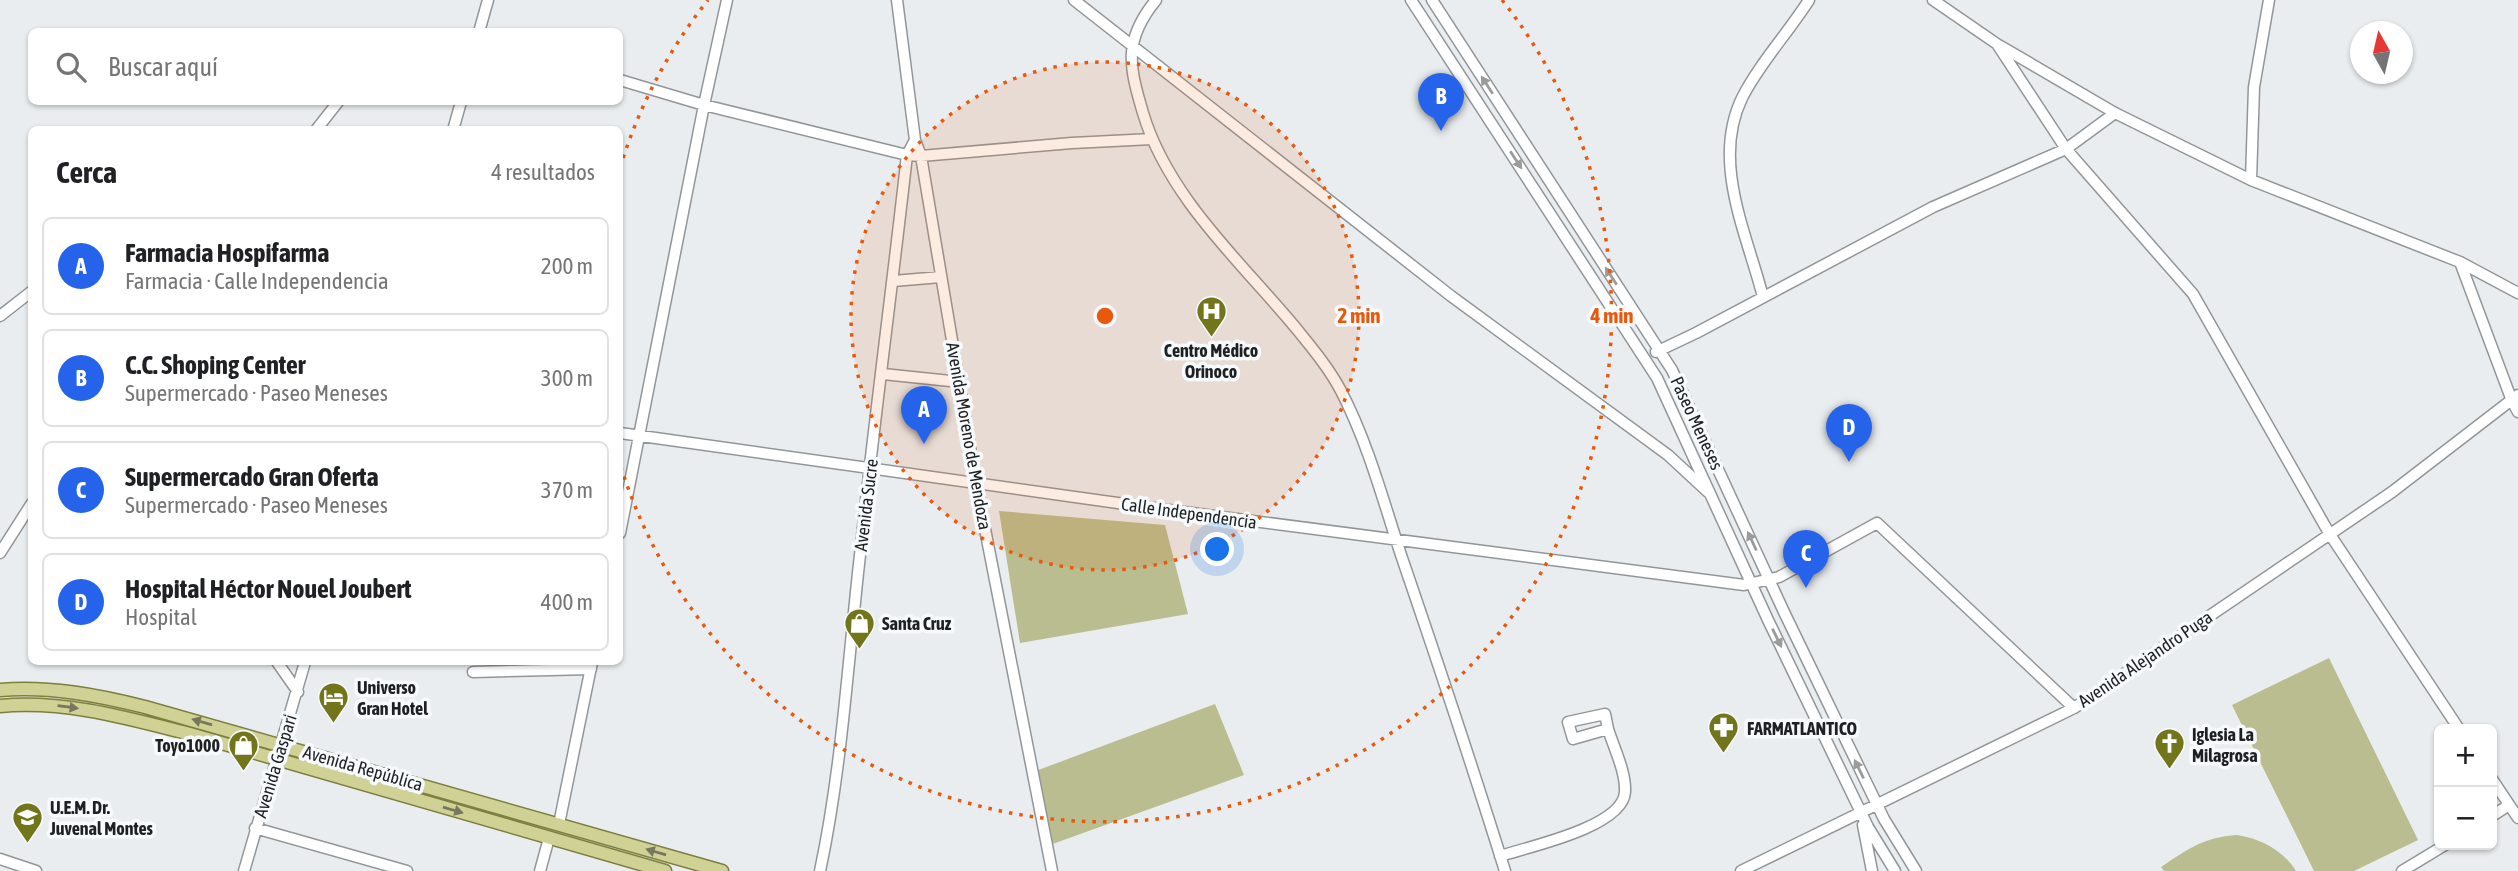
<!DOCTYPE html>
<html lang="es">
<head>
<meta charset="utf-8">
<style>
	:root { --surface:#fff; --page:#f6f6f6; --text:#202124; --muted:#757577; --line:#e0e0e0; --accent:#2563eb }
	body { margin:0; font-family:"Asap Condensed",sans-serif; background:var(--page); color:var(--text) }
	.controls { position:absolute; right:21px; bottom:21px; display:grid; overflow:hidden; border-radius:10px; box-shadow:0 2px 5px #0004 }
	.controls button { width:63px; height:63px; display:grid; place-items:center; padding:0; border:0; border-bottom:2px solid var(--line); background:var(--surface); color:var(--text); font:35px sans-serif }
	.compass { position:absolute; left:2350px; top:21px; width:63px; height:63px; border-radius:50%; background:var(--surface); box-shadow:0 2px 5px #0004; rotate:352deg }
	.you { position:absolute; left:1218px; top:550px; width:24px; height:24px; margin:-18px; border:5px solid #fff; border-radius:50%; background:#1a73e8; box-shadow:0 0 0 10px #1a73e833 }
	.badge { display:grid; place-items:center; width:46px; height:46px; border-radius:50%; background:var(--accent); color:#fff; font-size:23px; font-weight:700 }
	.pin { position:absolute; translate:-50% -58px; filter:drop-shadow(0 2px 4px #0008) }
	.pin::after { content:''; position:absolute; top:37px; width:24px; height:21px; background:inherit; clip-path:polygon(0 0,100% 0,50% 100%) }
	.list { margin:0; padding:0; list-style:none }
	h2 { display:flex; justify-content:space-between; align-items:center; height:91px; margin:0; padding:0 28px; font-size:30px }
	h2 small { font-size:23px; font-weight:400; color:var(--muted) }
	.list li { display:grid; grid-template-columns:46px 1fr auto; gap:21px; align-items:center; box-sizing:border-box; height:98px; margin:0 14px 14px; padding:0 14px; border:2px solid var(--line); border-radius:10px }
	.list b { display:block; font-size:26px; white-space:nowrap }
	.list p { margin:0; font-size:23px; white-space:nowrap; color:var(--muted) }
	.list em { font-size:23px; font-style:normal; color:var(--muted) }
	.icon { flex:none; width:38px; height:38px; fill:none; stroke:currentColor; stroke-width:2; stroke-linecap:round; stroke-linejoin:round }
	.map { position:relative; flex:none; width:2518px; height:871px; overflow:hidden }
	.search { position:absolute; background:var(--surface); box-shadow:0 2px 5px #0004; left:28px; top:28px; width:595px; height:77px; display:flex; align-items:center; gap:18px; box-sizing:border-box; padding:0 24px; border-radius:10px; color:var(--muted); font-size:26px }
	.panel { position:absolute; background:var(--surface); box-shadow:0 2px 5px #0004; left:28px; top:126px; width:595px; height:539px; border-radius:10px }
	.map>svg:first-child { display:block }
</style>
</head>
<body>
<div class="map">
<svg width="2518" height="871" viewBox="0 0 2518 871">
	<rect width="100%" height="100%" fill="#e9edef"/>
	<path fill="#babd8f" d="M999 511 1165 525 1188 614 1020 643Z
		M2329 658 2418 840 2354 871H2314L2232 705Z
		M1215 704 1244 775 1047 846 1033 772Z
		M2237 835C2261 839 2283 850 2296 871H2164L2161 867C2188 849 2204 837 2237 835Z"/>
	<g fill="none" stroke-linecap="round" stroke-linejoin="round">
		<defs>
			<path id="minor" d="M897 0 915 140 921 156 976 483 1052 871
				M1074 0 1451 296 1668 455 1708 492
				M1156 0C1123 40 1129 66 1143 113 1168 197 1241 262 1295 327 1312 348 1329 368 1341 391 1368 443 1383 500 1401 555 1437 660 1472 765 1505 871
				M1411 0 1657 378 1768 620 1868 827 1895 871
				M1432 0 1672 370 1784 612 1884 819 1916 871
				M1933 0 1997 44 2115 113 2251 180 2460 262 2518 293
				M479 32 488 0
				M1997 44 2066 149 2193 294 2329 533 2459 729
				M620 80 704 105 907 155 921 156 1072 143 1152 139
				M316 130 338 102
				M453 130 461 102
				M2251 180 2254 87 2269 0
				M2460 262 2512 401 2518 412
				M893 281 941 277
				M1763 297C1747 234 1711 162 1742 98 1759 64 1788 33 1809 0
				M0 316 32 291
				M1656 352 1696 333 1933 207 2066 149 2115 113
				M883 374 960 382
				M620 433 1146 507 1744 585 1779 577 1877 523 2074 708
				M620 533 704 105 727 0
				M0 553 32 503
				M277 662 298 692
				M473 672 591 669
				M1605 714 1608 729 1573 739 1568 722Z
				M2492 779 2518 818
				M2492 816 2509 805
				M559 824 592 662
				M1863 825 1872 871
				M255 828 407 871
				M1500 856C1528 847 1623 827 1625 792 1626 772 1614 748 1608 729
				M0 859 36 871
				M244 871 305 662
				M540 871 549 838
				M820 871C842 768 848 660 860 555 874 422 892 289 907 155L915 140
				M1741 871 2074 708 2392 492 2518 395
				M2402 871 2445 845"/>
			<path id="major" d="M0 690C50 686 97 695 145 707L722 871
				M0 706C65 700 127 718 190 734L665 871"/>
		</defs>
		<use href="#minor" stroke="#939699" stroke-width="13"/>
		<use href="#major" stroke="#7d7f3f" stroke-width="15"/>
		<use href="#minor" stroke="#fff" stroke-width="10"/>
		<use href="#major" stroke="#cfd195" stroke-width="12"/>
	</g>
	<defs><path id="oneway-solid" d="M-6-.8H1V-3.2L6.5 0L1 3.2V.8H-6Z" transform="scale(1.75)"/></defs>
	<g fill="#9a9b9b">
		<use href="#oneway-solid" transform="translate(1487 85) rotate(-123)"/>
		<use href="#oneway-solid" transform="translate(1516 160) rotate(57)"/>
		<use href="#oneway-solid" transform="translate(1611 276) rotate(-123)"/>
		<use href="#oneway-solid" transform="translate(1752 541) rotate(-115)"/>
		<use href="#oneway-solid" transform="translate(1777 638) rotate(64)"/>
		<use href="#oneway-solid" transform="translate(1859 769) rotate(-116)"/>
	</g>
	<g fill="#77785b">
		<use href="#oneway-solid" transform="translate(68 707) rotate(7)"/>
		<use href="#oneway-solid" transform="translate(202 722) rotate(-164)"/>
		<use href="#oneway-solid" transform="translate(453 810) rotate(16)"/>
		<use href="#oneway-solid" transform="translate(656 852) rotate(-164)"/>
	</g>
	<circle cx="1105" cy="316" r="254" fill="#e8590c" fill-opacity=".12"/>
	<g fill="none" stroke="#e8590c" stroke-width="3.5" stroke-dasharray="3.5 7">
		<circle cx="1105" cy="316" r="254"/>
		<path d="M620 168A507 507 0 0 1 708 0M1502 0A507 507 0 1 1 620 464"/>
	</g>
	<defs>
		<symbol id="hospital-pin" viewBox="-11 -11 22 30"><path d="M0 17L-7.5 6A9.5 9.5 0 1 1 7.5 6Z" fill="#73751b" stroke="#f6fafc"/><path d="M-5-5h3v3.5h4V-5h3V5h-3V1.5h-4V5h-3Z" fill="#fff"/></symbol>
		<symbol id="shop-pin" viewBox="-11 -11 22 30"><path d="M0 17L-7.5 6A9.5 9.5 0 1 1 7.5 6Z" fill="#73751b" stroke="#f6fafc"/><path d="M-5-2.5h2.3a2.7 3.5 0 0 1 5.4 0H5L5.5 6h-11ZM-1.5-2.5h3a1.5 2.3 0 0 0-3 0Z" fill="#fff"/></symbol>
		<symbol id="hotel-pin" viewBox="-11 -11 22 30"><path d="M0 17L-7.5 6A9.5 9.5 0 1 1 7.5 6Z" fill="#73751b" stroke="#f6fafc"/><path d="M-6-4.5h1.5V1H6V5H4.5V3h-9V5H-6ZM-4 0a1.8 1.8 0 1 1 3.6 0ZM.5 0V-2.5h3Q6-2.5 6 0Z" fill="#fff"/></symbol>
		<symbol id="pharmacy-pin" viewBox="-11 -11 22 30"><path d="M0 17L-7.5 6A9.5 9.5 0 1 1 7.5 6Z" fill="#73751b" stroke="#f6fafc"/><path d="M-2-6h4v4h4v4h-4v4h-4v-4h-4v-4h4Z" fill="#fff"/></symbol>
		<symbol id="church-pin" viewBox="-11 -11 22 30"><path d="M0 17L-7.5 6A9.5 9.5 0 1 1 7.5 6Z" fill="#73751b" stroke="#f6fafc"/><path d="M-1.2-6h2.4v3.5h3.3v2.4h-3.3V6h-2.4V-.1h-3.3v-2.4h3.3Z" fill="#fff"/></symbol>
		<symbol id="school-pin" viewBox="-11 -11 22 30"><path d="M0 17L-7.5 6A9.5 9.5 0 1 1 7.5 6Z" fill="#73751b" stroke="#f6fafc"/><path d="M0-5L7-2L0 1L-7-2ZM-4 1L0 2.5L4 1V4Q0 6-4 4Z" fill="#fff"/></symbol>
	</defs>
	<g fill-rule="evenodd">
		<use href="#hospital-pin" x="1194" y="294" width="35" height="47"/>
		<use href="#shop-pin" x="842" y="606" width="35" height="47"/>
		<use href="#hotel-pin" x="316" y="680" width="35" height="47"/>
		<use href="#pharmacy-pin" x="1706" y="710" width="35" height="47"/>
		<use href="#church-pin" x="2152" y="726" width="35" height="47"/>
		<use href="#shop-pin" x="226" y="728" width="35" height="47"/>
		<use href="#school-pin" x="10" y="800" width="35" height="47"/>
	</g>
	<g text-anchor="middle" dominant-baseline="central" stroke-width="7" stroke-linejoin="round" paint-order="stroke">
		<g font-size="18" font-weight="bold" fill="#1f2021" stroke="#f6fafc" text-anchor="start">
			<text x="1211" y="350" text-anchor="middle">Centro Médico<tspan x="1211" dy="21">Orinoco</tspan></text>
			<text x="882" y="623">Santa Cruz</text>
			<text x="357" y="687">Universo<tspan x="357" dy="21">Gran Hotel</tspan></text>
			<text x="1747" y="728">FARMATLANTICO</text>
			<text x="2192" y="734">Iglesia La<tspan x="2192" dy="21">Milagrosa</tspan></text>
			<text x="220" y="745" text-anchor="end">Toyo1000</text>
			<text x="50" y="807">U.E.M. Dr.<tspan x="50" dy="21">Juvenal Montes</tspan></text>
		</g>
		<g font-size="18" fill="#1f2021" stroke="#f6fafc">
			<text transform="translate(1697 423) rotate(65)">Paseo Meneses</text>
			<text transform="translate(969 436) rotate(80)">Avenida Moreno de Mendoza</text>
			<text transform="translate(866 505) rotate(-83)">Avenida Sucre</text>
			<text transform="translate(1189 513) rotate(8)">Calle Independencia</text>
			<text transform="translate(2145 659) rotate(-34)">Avenida Alejandro Puga</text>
			<text transform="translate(275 766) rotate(-73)">Avenida Gaspari</text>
			<text transform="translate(363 768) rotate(16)">Avenida República</text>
		</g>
	</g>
	<circle cx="1105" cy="316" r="10" fill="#e8590c" stroke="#f6fafc" stroke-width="3.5"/>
	<g font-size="21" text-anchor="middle" font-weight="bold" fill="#e8590c" stroke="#f6fafc" stroke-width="7" stroke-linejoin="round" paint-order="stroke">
		<text x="1359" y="323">2 min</text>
		<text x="1612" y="323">4 min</text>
	</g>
</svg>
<div class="controls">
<button>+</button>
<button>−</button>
</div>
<svg class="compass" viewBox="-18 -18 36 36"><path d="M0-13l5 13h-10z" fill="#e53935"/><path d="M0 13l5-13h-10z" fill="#757577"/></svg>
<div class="you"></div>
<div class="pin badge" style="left:924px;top:444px">A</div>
<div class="pin badge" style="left:1441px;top:131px">B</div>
<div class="pin badge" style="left:1806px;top:588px">C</div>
<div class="pin badge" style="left:1849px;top:462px">D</div>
<div class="search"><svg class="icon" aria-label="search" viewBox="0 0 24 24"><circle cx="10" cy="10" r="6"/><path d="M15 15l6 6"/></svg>Buscar aquí</div>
<section class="panel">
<h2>Cerca<small>4 resultados</small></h2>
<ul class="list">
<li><span class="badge">A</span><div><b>Farmacia Hospifarma</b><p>Farmacia · Calle Independencia</p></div><em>200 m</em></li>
<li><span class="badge">B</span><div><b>C.C. Shoping Center</b><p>Supermercado · Paseo Meneses</p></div><em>300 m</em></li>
<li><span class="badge">C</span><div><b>Supermercado Gran Oferta</b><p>Supermercado · Paseo Meneses</p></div><em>370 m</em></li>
<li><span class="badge">D</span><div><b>Hospital Héctor Nouel Joubert</b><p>Hospital</p></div><em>400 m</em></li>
</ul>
</section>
</div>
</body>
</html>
